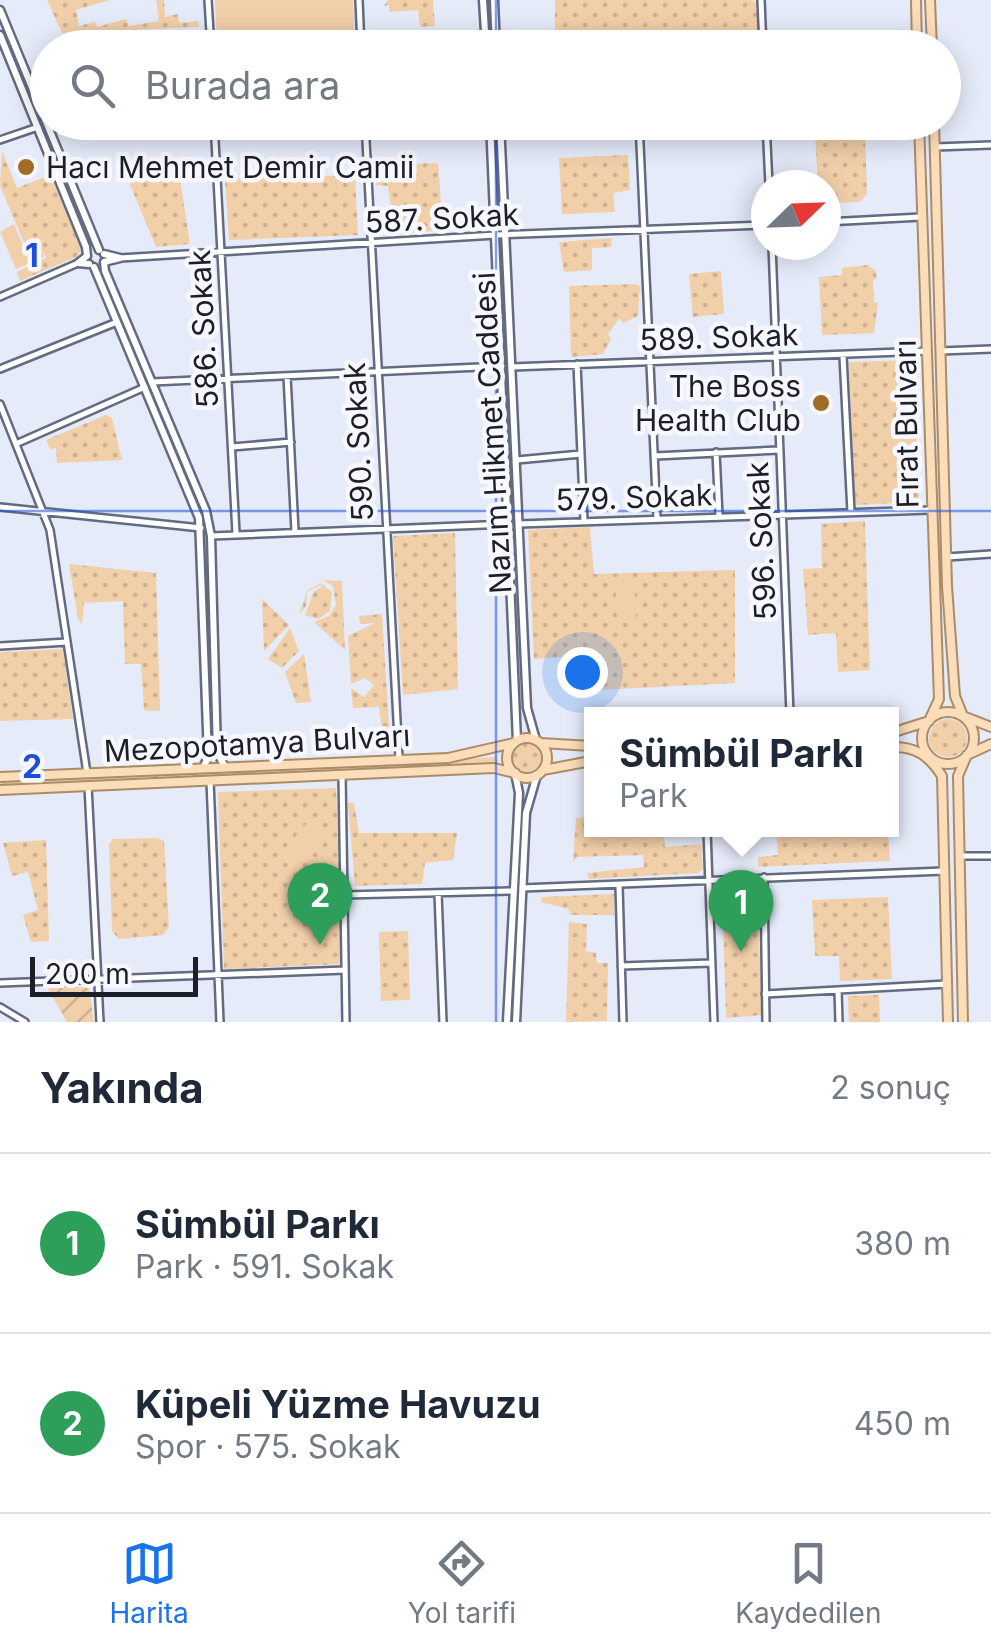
<!DOCTYPE html>
<html lang="tr">
<head>
<meta charset="utf-8">
<style>
	:root { --surface:#fff; --page:#f2f2f3; --text:#1f2937; --muted:#747a83; --line:#e0e1e3; --accent:#1a73e8 }
	body { margin:0; font-family:Inter,sans-serif; background:var(--page); color:var(--text) }
	.compass { position:absolute; left:751px; top:170px; width:90px; height:90px; border-radius:50%; background:var(--surface); box-shadow:0 5px 25px #0003; rotate:67deg }
	.scale { position:absolute; left:30px; bottom:25px; width:168px; box-sizing:border-box; padding-left:10px; border:5px solid #1c1f28; border-top:0; font-size:28px; line-height:35px; white-space:nowrap; color:#1c1f28; -webkit-text-stroke:8px #f7f8fe; paint-order:stroke }
	.you { position:absolute; left:582px; top:672px; width:35px; height:35px; margin:-25px; border:8px solid #fff; border-radius:50%; background:#1a73e8; box-shadow:0 0 0 15px #1a73e833 }
	.badge { display:grid; place-items:center; width:65px; height:65px; border-radius:50%; background:var(--accent); color:#fff; font-size:32px; font-weight:700 }
	.pin { position:absolute; translate:-50% -82px; filter:drop-shadow(0 2px 5px #0008) }
	.pin::after { content:''; position:absolute; top:52px; width:35px; height:30px; background:inherit; clip-path:polygon(0 0,100% 0,50% 100%) }
	.popup { position:absolute; left:584px; top:707px; width:315px; height:130px; box-sizing:border-box; display:grid; place-content:center; border-radius:0px; background:var(--surface); filter:drop-shadow(0 2px 8px #0005); font-size:32px; white-space:nowrap; color:var(--muted) }
	.popup b { font-size:38px; color:var(--text) }
	.popup::after { content:''; position:absolute; left:50%; top:100%; margin-left:-20px; border:20px solid transparent; border-top-color:var(--surface) }
	.list { margin:0; padding:0; list-style:none }
	h2 { display:flex; justify-content:space-between; align-items:center; height:130px; margin:0; padding:0 40px; font-size:42px }
	h2 small { font-size:32px; font-weight:400; color:var(--muted) }
	.list li { display:grid; grid-template-columns:65px 1fr auto; gap:30px; align-items:center; box-sizing:border-box; height:180px; padding:0 40px; border-top:2px solid var(--line) }
	.list b { display:block; font-size:38px; white-space:nowrap }
	.list p { margin:0; font-size:32px; white-space:nowrap; color:var(--muted) }
	.list em { font-size:32px; font-style:normal; color:var(--muted) }
	.icon { flex:none; width:55px; height:55px; fill:none; stroke:currentColor; stroke-width:2; stroke-linecap:round; stroke-linejoin:round }
	.map { position:relative; flex:none; width:991px; height:1022px; overflow:hidden }
	.search { position:absolute; background:var(--surface); box-shadow:0 5px 25px #0003; left:30px; right:30px; top:30px; height:110px; display:flex; align-items:center; gap:25px; box-sizing:border-box; padding:0 35px; border-radius:55px; color:var(--muted); font-size:38px }
	.sheet { height:490px; background:var(--surface) }
	nav { display:flex; justify-content:space-around; align-items:center; box-sizing:border-box; height:140px; border-top:2px solid var(--line); background:var(--surface); font-size:28px; color:var(--muted) }
	nav a { display:grid; justify-items:center; gap:5px }
	nav .on { color:var(--accent) }
	.map>svg:first-child { display:block }
</style>
</head>
<body>
<div class="map">
<svg width="991" height="1022" viewBox="0 0 991 1022">
	<defs>
		<pattern id="grass-dots" width="8" height="8" patternUnits="userSpaceOnUse" patternTransform="scale(2.5)"><rect width="8" height="8" fill="#f1cfa9"/><path d="M2 2h.1M6 6h.1" fill="none" stroke="#ceb191" stroke-width="1.8" stroke-linecap="round"/></pattern>
		<pattern id="garden-furrows" width="10" height="10" patternUnits="userSpaceOnUse" patternTransform="scale(2.5)"><rect width="10" height="10" fill="#f1cfa9"/><path d="M-1 1l2-2M0 10L10 0M9 11l2-2" fill="none" stroke="#ceb191"/></pattern>
	</defs>
	<rect width="100%" height="100%" fill="#e6ebfa"/>
	<path fill="url(#grass-dots)" d="M47 0H110L76 10 79 26 95 22 97 27 126 19 129 26 159 21 156 0H164L165 17 178 14 179 23 198 21 199 27 62 33Z
		M388 0H433L435 26 420 27 418 10 389 12V5L384 6Z
		M555 0H751L757 2 758 39 555 40Z
		M172 32 173 47H152L151 37 110 39V47H98L94 35Z
		M865 134 867 194 860 202 826 203V185H818L815 136Z
		M2 151 17 188 50 175 82 249 76 257 20 281 17 272 46 258 37 240 25 245 0 186Z
		M628 155 630 190 613 193 615 212 562 214 559 158Z
		M438 163 443 230 395 234 388 186 376 185 375 165Z
		M202 167 203 177 180 179 190 244 156 247 124 170Z
		M355 175 358 235 229 240 225 179Z
		M612 238 611 247 592 248V270L564 272 559 242Z
		M867 265 875 270 877 278 873 281 874 302 878 303 874 333 822 335 819 277 842 275V268Z
		M721 271 724 314 693 317 689 274Z
		M635 284 640 286 638 316 623 323 619 319 608 334 611 339 603 354 571 357 569 286Z
		M914 360 919 502 855 505 849 362Z
		M106 415 112 418 122 460 57 463 56 448 50 449 46 440Z
		M865 521 870 670 838 672 836 633 808 635 803 569 822 568 821 524Z
		M590 527 594 574 735 570V683L598 690 596 655 534 659 528 530Z
		M455 533 458 689 403 695 393 536Z
		M69 564 156 573 160 711 144 710 141 664H125L123 601 84 603 82 624 78 619Z
		M323 580 342 581 345 650 314 622 329 616 336 605 333 586Z
		M320 583 332 592 330 611 318 619 305 615 314 591 322 587 329 591 320 585 307 592 306 606 299 615 307 591Z
		M262 599 289 625 264 651Z
		M382 614 390 742 384 743 379 707 353 708 351 688 364 697 374 685 365 678 351 684 348 636 375 623 360 624 359 616Z
		M290 628 299 651 282 668 268 659Z
		M63 649 73 719 0 721V652Z
		M304 654 311 702 296 703 285 672Z
		M929 738a19 19 0 1 1 38 0a19 19 0 1 1-38 0Z
		M511 757a15 15 0 1 1 30 0a15 15 0 1 1-30 0Z
		M497 757 498 764 0 786V781Z
		M336 788 342 964 224 969 218 792Z
		M348 803H354L359 833H457L453 860 425 863 422 884 355 886Z
		M591 817V830H663L665 847 701 844 703 869 698 873 589 879 587 873 644 867 643 855 577 857 573 862 576 818Z
		M776 830H888L890 861 758 867V857L778 855Z
		M157 838 164 841 169 927 163 935 119 939 112 931 109 844 113 839Z
		M46 840 49 941 31 942 23 915 38 910 28 872 12 876 3 843Z
		M756 887 763 1015 726 1018 722 888Z
		M614 894V915H570L569 909 541 902 542 897Z
		M888 897 892 979 840 981 839 956H815L812 900Z
		M569 922 587 924 586 951 596 953 597 963H608L607 1021 566 1022Z
		M408 931 410 1000 381 1001 379 932Z
		M879 995 880 1022H849L848 996Z"/>
	<path fill="url(#garden-furrows)" d="M59 985 89 988 94 1022H67L48 989Z"/>
	<path fill="#f1cfa9" d="M215 0H353L355 47H217Z
		M14 224 23 246 37 241 44 257 16 269 0 232Z
		M634 577 636 617 617 618 615 578Z
		M310 820 326 835 300 864 284 849Z"/>
	<g fill="none" stroke-linecap="round" stroke-linejoin="round">
		<defs>
			<path id="minor" d="M208 0 211 48
				M359 0 361 48
				M761 0 763 48
				M214 122 236 533
				M365 122 399 758
				M639 122 657 518
				M766 122 769 185
				M50 128 161 122
				M0 140 38 127
				M935 147 991 145
				M826 222 921 217
				M772 245 790 714
				M120 258 496 235 766 225
				M0 297 78 263
				M941 351 991 349
				M843 356 851 512
				M577 364 584 521
				M512 367 927 351
				M0 369 117 322
				M287 376 295 531
				M152 382 502 366
				M0 404 50 530 87 773
				M18 443 145 387
				M232 447 291 442
				M716 452 719 516
				M655 456 779 450
				M517 460 581 454
				M0 507 201 528
				M519 524 930 510
				M211 536 509 524
				M947 557 991 554
				M0 646 67 642
				M342 775 346 1022
				M210 781 220 1022
				M88 786 100 1022
				M707 830 714 1022
				M959 856H991
				M764 877 766 1022
				M619 886 623 1022
				M522 888 944 871
				M438 893 443 1022
				M344 895 513 891
				M621 966 711 963
				M0 983 345 970
				M838 990 839 1022
				M765 994 947 984
				M0 1007 25 1022"/>
			<path id="tertiary" d="M0 10 99 250
				M0 35 86 247 87 256 78 263 89 264
				M104 254 120 258 104 262 105 271 206 511 211 536 217 752 224 765
				M94 267 199 518 208 757 204 766"/>
			<path id="secondary" d="M483 0 486 48
				M494 0 496 48
				M490 122 517 741
				M500 122 527 708 536 740
				M507 1022 519 793 515 773
				M516 1022 526 813 537 775"/>
			<path id="primary" d="M916 0 917 48
				M930 0 932 48
				M934 122 947 586 955 696 963 716 991 727
				M922 738a26 26 0 1 1 52 0a26 26 0 1 1-52 0Z
				M891 733 929 721 939 699 919 122
				M507 758a20 20 0 1 1 40 0a20 20 0 1 1-40 0Z
				M541 743 591 746
				M891 747C916 746 929 756 942 776L948 1022
				M543 770 591 761
				M0 777 448 758 514 743
				M0 790 494 768 515 773
				M963 1022 958 776 967 755 991 744"/>
		</defs>
		<use href="#minor" stroke="#636b81" stroke-width="10"/>
		<use href="#tertiary" stroke="#636b81" stroke-width="11"/>
		<use href="#secondary" stroke="#636b81" stroke-width="11"/>
		<use href="#primary" stroke="#ab8c69" stroke-width="12"/>
		<use href="#minor" stroke="#fff" stroke-width="5"/>
		<use href="#tertiary" stroke="#fff" stroke-width="6"/>
		<use href="#secondary" stroke="#fff" stroke-width="6"/>
		<use href="#primary" stroke="#fbddba" stroke-width="8"/>
	</g>
	<path fill="none" stroke="#1d4ed8" stroke-width="2.5" stroke-opacity="0.55" d="M496 0V48M496 122V1022M0 511H991"/>
	<g fill="#a16c25" stroke="#f7f8fe" stroke-width="4">
		<circle cx="26" cy="167" r="10"/>
		<circle cx="821" cy="403" r="10"/>
	</g>
	<g text-anchor="middle" dominant-baseline="central" stroke-width="9" stroke-linejoin="round" paint-order="stroke">
		<g font-size="30" fill="#1c1f28" stroke="#f7f8fe" text-anchor="start">
			<text x="46" y="167">Hacı Mehmet Demir Camii</text>
			<text x="801" y="386" text-anchor="end">The Boss<tspan x="801" dy="34">Health Club</tspan></text>
		</g>
		<g font-size="30" fill="#1c1f28" stroke="#f7f8fe">
			<text transform="translate(442 218) rotate(-3)">587. Sokak</text>
			<text transform="translate(203 329) rotate(-93)">586. Sokak</text>
			<text transform="translate(719 337) rotate(-2)">589. Sokak</text>
			<text transform="translate(906 424) rotate(-91)">Fırat Bulvarı</text>
			<text transform="translate(492 433) rotate(-93)">Nazım Hikmet Caddesi</text>
			<text transform="translate(358 442) rotate(-93)">590. Sokak</text>
			<text transform="translate(634 497) rotate(-2)">579. Sokak</text>
			<text transform="translate(761 541) rotate(-93)">596. Sokak</text>
			<text transform="translate(257 743) rotate(-3)">Mezopotamya Bulvarı</text>
		</g>
	</g>
	<g font-size="32" text-anchor="middle" font-weight="bold" fill="#1d4ed8" stroke="#f7f8fe" stroke-width="9" stroke-linejoin="round" paint-order="stroke">
		<text x="32" y="267">1</text>
		<text x="32" y="778">2</text>
	</g>
</svg>
<svg class="compass" viewBox="-18 -18 36 36"><path d="M0-13l5 13h-10z" fill="#e53935"/><path d="M0 13l5-13h-10z" fill="#747a83"/></svg>
<div class="scale">200 m</div>
<div class="you"></div>
<div class="pin badge" style="left:741px;top:952px;background:#2e9e5b">1</div>
<div class="popup"><b>Sümbül Parkı</b>Park</div>
<div class="pin badge" style="left:320px;top:945px;background:#2e9e5b">2</div>
<div class="search"><svg class="icon" aria-label="search" viewBox="0 0 24 24"><circle cx="10" cy="10" r="6"/><path d="M15 15l6 6"/></svg>Burada ara</div>
</div>
<section class="sheet">
<h2>Yakında<small>2 sonuç</small></h2>
<ul class="list">
<li><span class="badge" style="background:#2e9e5b">1</span><div><b>Sümbül Parkı</b><p>Park · 591. Sokak</p></div><em>380 m</em></li>
<li><span class="badge" style="background:#2e9e5b">2</span><div><b>Küpeli Yüzme Havuzu</b><p>Spor · 575. Sokak</p></div><em>450 m</em></li>
</ul>
</section>
<nav>
<a class="on"><svg class="icon" aria-label="map" viewBox="0 0 24 24"><path d="M3 6l6-2 6 2 6-2v14l-6 2-6-2-6 2zM9 4v14M15 6v14"/></svg>Harita</a>
<a><svg class="icon" aria-label="directions" viewBox="0 0 24 24"><path d="M12 3l9 9-9 9-9-9zM9 14v-3h6M13 9l2 2-2 2"/></svg>Yol tarifi</a>
<a><svg class="icon" aria-label="saved" viewBox="0 0 24 24"><path d="M7 4h10v16l-5-4-5 4z"/></svg>Kaydedilen</a>
</nav>
</body>
</html>
